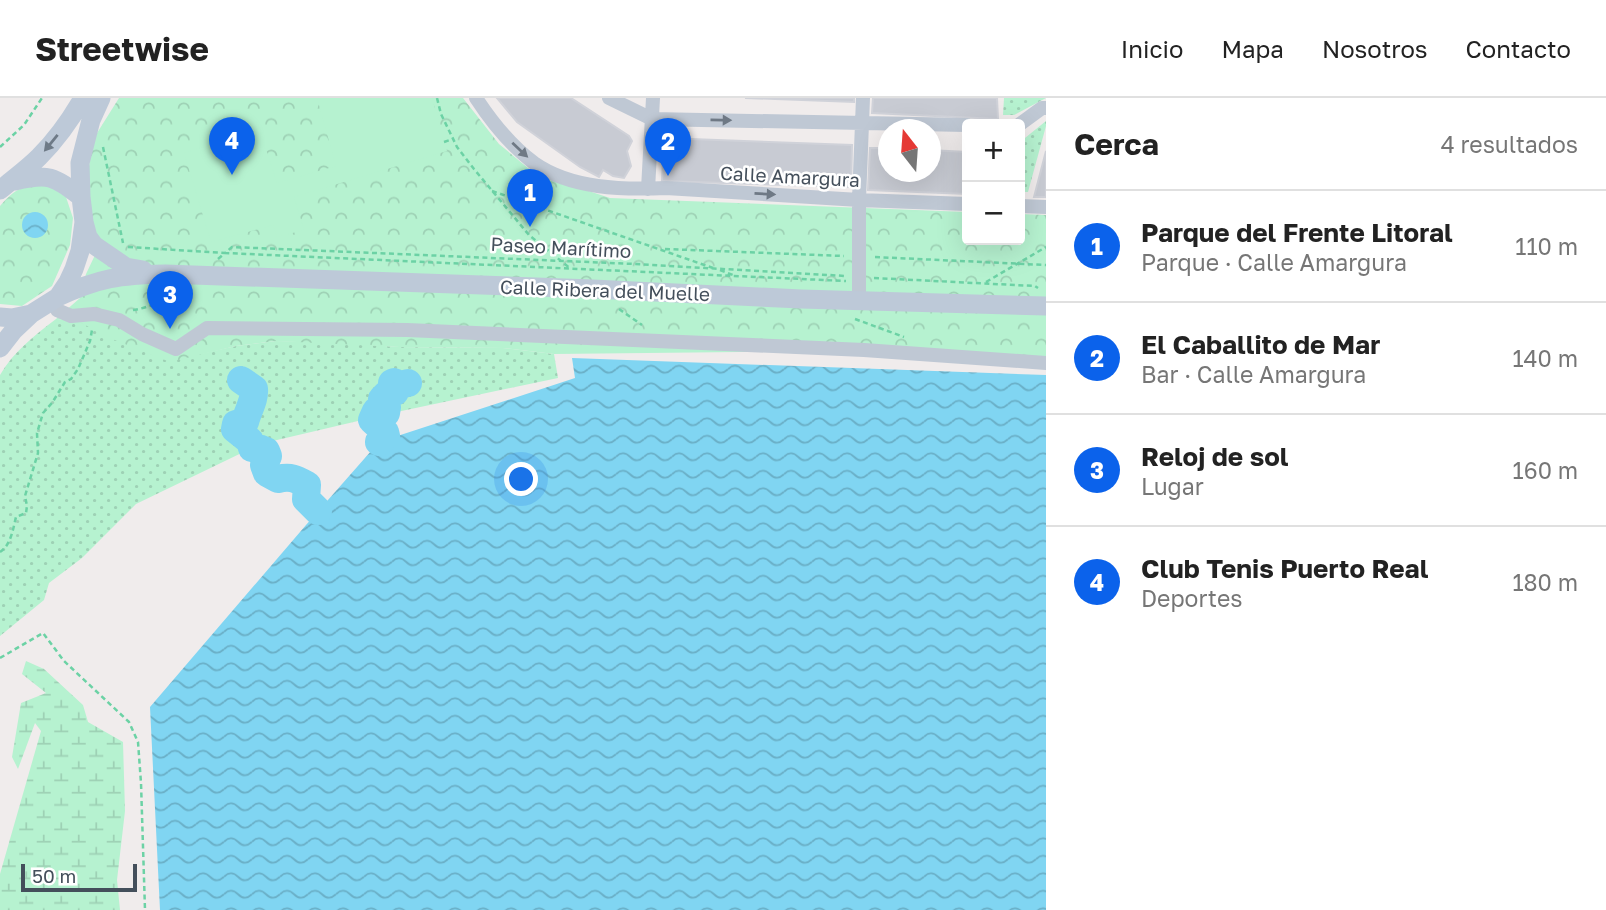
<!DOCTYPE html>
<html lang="es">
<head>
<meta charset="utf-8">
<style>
	:root { --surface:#fff; --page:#f6f6f6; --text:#222; --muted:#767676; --line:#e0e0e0; --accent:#0b62eb }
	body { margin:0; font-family:"Golos Text",sans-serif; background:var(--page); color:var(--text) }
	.controls { position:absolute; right:21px; top:21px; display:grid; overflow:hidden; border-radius:7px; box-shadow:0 7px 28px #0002 }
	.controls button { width:63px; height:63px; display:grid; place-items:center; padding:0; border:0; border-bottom:2px solid var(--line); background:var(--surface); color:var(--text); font:35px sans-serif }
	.compass { position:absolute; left:878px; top:21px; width:63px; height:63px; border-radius:50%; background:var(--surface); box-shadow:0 7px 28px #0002; rotate:343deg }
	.scale { position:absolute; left:21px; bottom:18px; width:116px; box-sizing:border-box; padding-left:7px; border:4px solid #444f5b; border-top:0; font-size:19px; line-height:24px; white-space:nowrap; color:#444f5b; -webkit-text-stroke:5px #fff; paint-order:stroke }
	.you { position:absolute; left:522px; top:382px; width:24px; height:24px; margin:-18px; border:5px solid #fff; border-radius:50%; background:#1a73e8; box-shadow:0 0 0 10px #1a73e833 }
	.badge { display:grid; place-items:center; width:46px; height:46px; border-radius:50%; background:var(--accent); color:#fff; font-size:23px; font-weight:700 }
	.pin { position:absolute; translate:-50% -58px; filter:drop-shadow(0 2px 4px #0008) }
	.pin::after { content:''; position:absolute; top:37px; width:24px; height:21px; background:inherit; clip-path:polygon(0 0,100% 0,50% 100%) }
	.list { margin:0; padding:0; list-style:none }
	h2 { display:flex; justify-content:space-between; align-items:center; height:91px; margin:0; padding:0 28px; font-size:30px }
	h2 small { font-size:23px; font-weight:400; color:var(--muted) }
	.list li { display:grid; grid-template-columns:46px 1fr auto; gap:21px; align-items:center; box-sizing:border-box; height:112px; padding:0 28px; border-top:2px solid var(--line) }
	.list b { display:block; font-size:26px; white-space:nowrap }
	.list p { margin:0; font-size:23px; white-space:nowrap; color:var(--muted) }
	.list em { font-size:23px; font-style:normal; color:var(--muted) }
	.map { position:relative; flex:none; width:1046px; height:812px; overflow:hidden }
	header { display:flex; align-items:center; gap:42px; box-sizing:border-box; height:98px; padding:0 35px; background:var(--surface); border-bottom:2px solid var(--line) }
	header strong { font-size:33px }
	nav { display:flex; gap:38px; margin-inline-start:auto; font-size:24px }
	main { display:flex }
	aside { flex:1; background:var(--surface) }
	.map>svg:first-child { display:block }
</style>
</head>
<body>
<header>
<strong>Streetwise</strong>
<nav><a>Inicio</a><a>Mapa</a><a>Nosotros</a><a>Contacto</a></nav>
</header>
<main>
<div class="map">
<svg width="1046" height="812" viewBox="0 0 1046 812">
	<defs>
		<pattern id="grass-dots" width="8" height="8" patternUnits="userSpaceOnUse" patternTransform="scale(1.75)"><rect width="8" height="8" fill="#b6f2d0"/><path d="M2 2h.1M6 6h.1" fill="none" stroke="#9ed1b5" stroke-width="1.8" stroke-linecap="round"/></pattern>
		<pattern id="wetland-marsh" width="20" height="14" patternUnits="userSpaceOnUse" patternTransform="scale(1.75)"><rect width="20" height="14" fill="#b6f2d0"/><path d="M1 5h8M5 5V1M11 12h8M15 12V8" fill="none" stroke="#9ed1b5"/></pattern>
		<pattern id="park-crowns" width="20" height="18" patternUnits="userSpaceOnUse" patternTransform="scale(1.75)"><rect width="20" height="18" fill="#b6f2d0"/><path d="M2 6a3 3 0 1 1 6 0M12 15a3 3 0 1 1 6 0" fill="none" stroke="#9ed1b5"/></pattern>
		<pattern id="water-waves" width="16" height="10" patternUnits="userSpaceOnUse" patternTransform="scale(1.75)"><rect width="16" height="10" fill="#80d5f2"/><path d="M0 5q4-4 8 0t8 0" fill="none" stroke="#6aafc7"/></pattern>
	</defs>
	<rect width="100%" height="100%" fill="#f0ecec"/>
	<path fill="url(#grass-dots)" d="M1004 0H1046L1014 17H1003Z
		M1046 23V28L1028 94H1020V44Z
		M56 221 76 222 200 256 236 248 276 243 327 244 399 249 503 250 554 256 558 280 392 315 260 346 136 406 82 460 49 485 44 502 0 538V277C13 254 35 237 56 221Z"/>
	<path fill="url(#wetland-marsh)" d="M26 563 44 571 83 607 88 624 123 644 125 713 117 782 120 812H0V776L41 633 35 625 18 671 12 659 21 605 46 595 22 576Z"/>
	<path fill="url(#park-crowns)" d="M119 0H463L499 46 534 75 610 100 967 114V142H1020V116L1046 117V263L924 252 554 256 503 250 399 249 276 243 236 248 170 264 107 239 76 222 56 221 80 200 86 176 95 157 88 77 92 43Z
		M46 85 66 99 73 120 70 147 52 188 22 208 0 206V108C16 90 22 88 46 85Z"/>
	<path fill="#b6f2d0" d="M317 0H432L447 53 294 99 304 132 277 139 273 127 211 144 184 55 228 41 226 31 257 23 277 85 336 68Z"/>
	<path fill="url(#water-waves)" d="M22 127a13 13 0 1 1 26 0a13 13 0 1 1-26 0Z
		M572 260 1046 277V812H160L150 609 306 427 379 344 575 280Z"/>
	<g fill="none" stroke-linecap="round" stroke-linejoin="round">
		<path stroke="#80d5f2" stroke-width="28" d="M241 282 254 291C255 302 248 312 245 324L236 326 235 331 250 343 252 350 261 351 266 353 268 358 264 367 267 375 278 381C291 378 296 381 307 387L306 401 318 413
			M379 344 386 338 385 334 372 322 376 313 386 315 387 309 382 301 387 296 395 294 397 287 392 285 394 284 400 287 408 285"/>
	</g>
	<path fill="#c8cbd3" stroke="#d0d2d9" stroke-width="2" d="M497 0H571L629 38 632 43 627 53 631 68 624 80 613 78 603 72 599 79 580 69 517 24Z
		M745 0H854V4Z
		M873 0H997L998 21 872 15Z
		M664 40 852 47 851 89 662 83Z
		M870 50H888V74H930V52L967 54V96L868 92Z
		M1046 53V99H1034Z"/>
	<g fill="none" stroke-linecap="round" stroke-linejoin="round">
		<path stroke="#6cd2a5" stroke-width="2.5" stroke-dasharray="5 3.5" stroke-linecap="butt" d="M437 0 441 16 457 49 474 71 529 137 571 171
			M444 44 453 41
			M0 49 24 27 42 0
			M103 49 123 145
			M492 93 713 170
			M128 149 225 155 232 149 635 166 846 178
			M665 151 844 158
			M875 159 1046 167
			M218 161 225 155 846 183
			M720 172 733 177
			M874 180 1035 188 1038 190
			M986 184 1046 149
			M619 211 642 227
			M133 212C148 210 163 203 175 194
			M855 221 904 239
			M0 454C11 447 13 431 16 419L26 415 27 408 25 398 38 355 37 335 43 315 52 305 65 284 71 281 78 271 90 243 92 232
			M0 560 43 535 64 563 129 624 138 644 141 685 145 812"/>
		<path stroke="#bfc8d4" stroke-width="14" d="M476 0C491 23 511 48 534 65 571 91 623 92 666 90L859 102 967 106
			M609 0 652 21 967 27
			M1020 26 1042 10H1046
			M648 91 653 0
			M1020 108 1046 109
			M859 203V102L863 0
			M57 212 71 218 94 216 119 222 142 236 176 251 207 230 407 232 864 252 1046 265"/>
		<path stroke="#bdc9d8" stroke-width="19" d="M15 83C49 75 53 78 81 99
			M0 92C13 81 27 71 39 59 56 42 71 21 83 0
			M84 124 88 139 94 147 126 169 143 172
			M58 199C99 180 120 177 165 176L593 191 801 201 1046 208
			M0 219 12 220 31 216
			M0 250 14 232 31 216 58 199 68 184 74 171 80 153 84 124 81 99 80 65 91 22 101 0"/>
	</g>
	<defs><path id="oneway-solid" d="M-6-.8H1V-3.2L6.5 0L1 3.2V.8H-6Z" transform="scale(1.75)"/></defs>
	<g fill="#6f7985">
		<use href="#oneway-solid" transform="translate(721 22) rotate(1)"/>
		<use href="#oneway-solid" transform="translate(520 52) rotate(43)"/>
		<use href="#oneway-solid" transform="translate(765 96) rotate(3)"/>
	</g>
	<use fill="#6e7a87" href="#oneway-solid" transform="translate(51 45) rotate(129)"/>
	<g text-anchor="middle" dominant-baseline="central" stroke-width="5" stroke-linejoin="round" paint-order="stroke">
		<g font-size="19" fill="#444f5b" stroke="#fff">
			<text transform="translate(790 78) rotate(3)">Calle Amargura</text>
			<text transform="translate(561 149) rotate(3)">Paseo Marítimo</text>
			<text transform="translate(605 192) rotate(2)">Calle Ribera del Muelle</text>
		</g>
	</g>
</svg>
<div class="controls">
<button>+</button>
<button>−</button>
</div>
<svg class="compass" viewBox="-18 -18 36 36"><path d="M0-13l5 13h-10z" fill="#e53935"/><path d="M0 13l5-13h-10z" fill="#767676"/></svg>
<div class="scale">50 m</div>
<div class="you"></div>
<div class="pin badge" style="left:530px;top:129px">1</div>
<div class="pin badge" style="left:668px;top:78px">2</div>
<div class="pin badge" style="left:170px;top:231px">3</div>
<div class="pin badge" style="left:232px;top:77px">4</div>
</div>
<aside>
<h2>Cerca<small>4 resultados</small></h2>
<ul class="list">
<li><span class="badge">1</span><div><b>Parque del Frente Litoral</b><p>Parque · Calle Amargura</p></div><em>110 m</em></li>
<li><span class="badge">2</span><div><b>El Caballito de Mar</b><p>Bar · Calle Amargura</p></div><em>140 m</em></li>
<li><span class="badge">3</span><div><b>Reloj de sol</b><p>Lugar</p></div><em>160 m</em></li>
<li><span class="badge">4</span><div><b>Club Tenis Puerto Real</b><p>Deportes</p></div><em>180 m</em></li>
</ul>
</aside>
</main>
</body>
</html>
